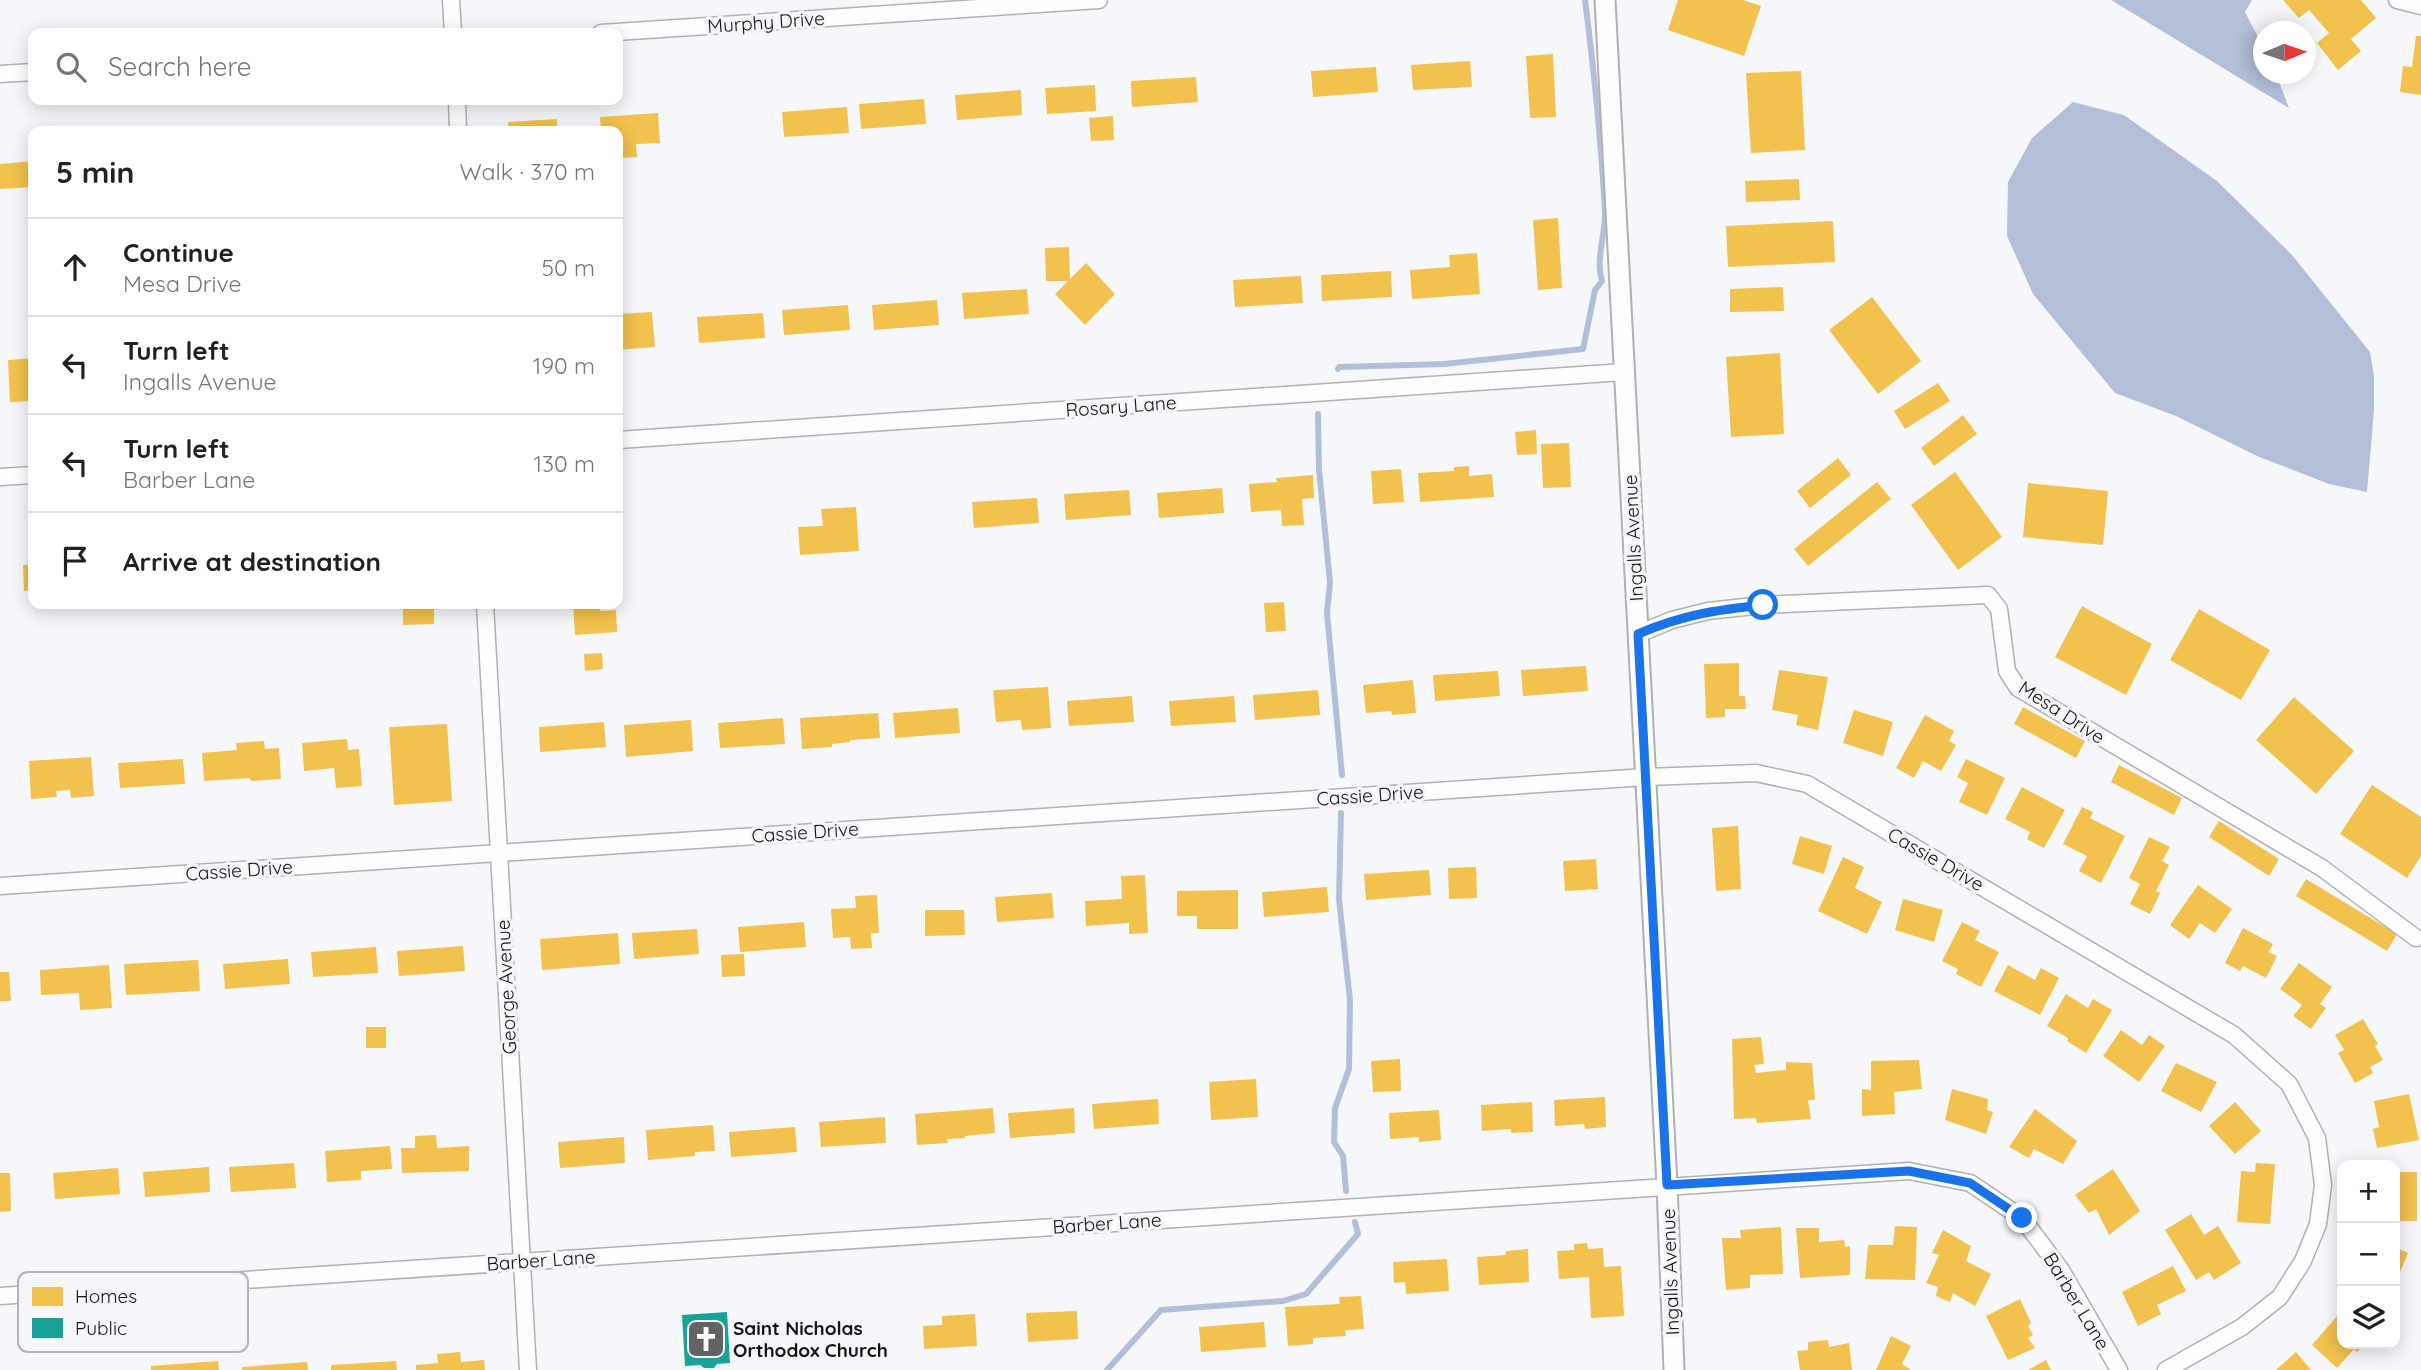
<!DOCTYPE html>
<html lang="en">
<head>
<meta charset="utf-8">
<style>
	:root { --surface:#fff; --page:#f6f6f6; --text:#202124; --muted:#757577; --line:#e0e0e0 }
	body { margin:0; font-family:Quicksand,sans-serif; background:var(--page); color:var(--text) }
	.controls { position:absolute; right:21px; bottom:21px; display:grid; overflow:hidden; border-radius:14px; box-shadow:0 4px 18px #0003 }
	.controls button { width:63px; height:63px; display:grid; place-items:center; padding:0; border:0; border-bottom:2px solid var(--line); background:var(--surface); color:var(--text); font:35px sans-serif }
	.compass { position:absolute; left:2253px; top:21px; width:63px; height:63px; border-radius:50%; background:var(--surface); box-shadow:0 4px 18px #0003; rotate:88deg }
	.stop { position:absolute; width:21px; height:21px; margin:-16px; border:5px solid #1a73e8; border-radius:50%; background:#fff }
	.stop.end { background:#1a73e8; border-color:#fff; box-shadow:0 2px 7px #0008 }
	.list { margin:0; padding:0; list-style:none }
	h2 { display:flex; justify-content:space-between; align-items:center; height:91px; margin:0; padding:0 28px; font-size:30px }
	h2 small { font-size:23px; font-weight:400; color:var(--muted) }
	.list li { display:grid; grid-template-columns:46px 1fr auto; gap:21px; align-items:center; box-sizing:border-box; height:98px; padding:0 28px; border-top:2px solid var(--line) }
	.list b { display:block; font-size:26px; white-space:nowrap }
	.list p { margin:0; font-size:23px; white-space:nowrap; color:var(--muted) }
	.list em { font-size:23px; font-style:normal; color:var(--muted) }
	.icon { flex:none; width:38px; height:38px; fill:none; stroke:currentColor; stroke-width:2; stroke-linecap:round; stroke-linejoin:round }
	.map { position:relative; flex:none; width:2421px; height:1370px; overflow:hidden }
	.search { position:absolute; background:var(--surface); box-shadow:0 4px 18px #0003; left:28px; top:28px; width:595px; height:77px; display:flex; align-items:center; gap:18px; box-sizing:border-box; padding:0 24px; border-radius:14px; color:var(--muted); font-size:26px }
	.panel { position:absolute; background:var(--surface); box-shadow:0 4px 18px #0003; left:28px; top:126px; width:595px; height:483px; border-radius:14px }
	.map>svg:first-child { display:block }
</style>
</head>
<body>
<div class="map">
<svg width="2421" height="1370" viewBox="0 0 2421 1370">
	<rect width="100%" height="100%" fill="#f6f7fa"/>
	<path fill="#b3bed9" d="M2111 0H2252L2245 12 2263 47 2264 74H2276L2289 108Z
		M2073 102 2124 115 2217 181 2292 255 2370 352 2374 376V410L2367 492 2329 484 2257 456 2176 416 2115 393 2033 294 2007 236 2008 182 2032 138Z"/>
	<path fill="#f2c14e" d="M1678 0H1743L1761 6 1744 56 1668 30Z
		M2283 0H2361L2376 18 2351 39 2361 51 2338 70 2317 43 2329 33 2309 10 2299 18Z
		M2416 36H2421V95L2400 92 2403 66 2412 67Z
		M1553 54 1556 117 1530 118 1526 56Z
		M1470 61 1472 87 1413 90 1411 65Z
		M1376 67 1378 92 1313 97 1311 71Z
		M1801 71 1805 150 1751 153 1746 73Z
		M1196 77 1198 102 1132 107 1131 81Z
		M1095 85 1096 111 1047 114 1045 88Z
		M1021 90 1022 115 957 120 955 95Z
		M924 99 926 124 861 129 859 104Z
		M847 107 849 133 784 137 782 112Z
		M658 113 660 143 636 144 637 157 621 158 618 131H601L600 117Z
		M1113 116 1114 140 1091 141 1089 118Z
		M557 119V131H509L508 122Z
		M33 161V187L0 189V164Z
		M1799 179 1800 200 1746 202 1745 181Z
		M1558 218 1562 288 1538 290 1533 220Z
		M1833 221 1835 262 1728 267 1726 226Z
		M1069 247 1070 279 1086 263 1115 294 1085 325 1055 294 1068 281H1046L1045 248Z
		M1477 253 1480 294 1412 299 1410 270 1450 267 1449 255Z
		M1391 271 1392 297 1322 301 1321 275Z
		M1301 276 1303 303 1235 307 1233 280Z
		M1783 287 1784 311 1730 312V289Z
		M1027 289 1029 314 964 319 962 293Z
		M1872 297 1921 361 1878 394 1829 330Z
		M937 300 939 325 874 330 872 305Z
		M848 305 850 330 784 335 782 310Z
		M652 312 655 347 618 350V314Z
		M763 313 765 338 699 343 697 317Z
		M1780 353 1784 434 1731 437 1726 357Z
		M33 358V401L10 402 8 360Z
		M1938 383 1950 401 1905 429 1894 411Z
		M1963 415 1977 434 1934 466 1921 448Z
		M1536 430 1537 454 1517 455 1515 432Z
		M1569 443 1571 487 1543 488 1541 444Z
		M1838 458 1851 475 1810 508 1797 491Z
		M1469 466V476L1492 474 1494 497 1420 502 1418 473 1454 471V467Z
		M1401 469 1404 502 1373 504 1371 471Z
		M1955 472 2002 537 1958 570 1911 505Z
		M1313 475 1314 498 1302 499 1304 525 1282 526 1281 510 1251 512 1249 484 1277 482 1276 478Z
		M1877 482 1891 499 1808 566 1794 549Z
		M2028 483 2108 491 2103 545 2023 537Z
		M1222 488 1224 513 1159 518 1157 493Z
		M1129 490 1131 515 1066 520 1064 494Z
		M1037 498 1039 523 974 528 972 502Z
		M856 507 859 551 800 555 798 527 823 526 821 509Z
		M23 565H33V590L24 591Z
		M1284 602 1286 631 1266 632 1264 603Z
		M403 604H434V624L403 625Z
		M573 604H600V611L616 610 617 632 575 635Z
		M2082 606 2152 644 2126 695 2055 657Z
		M2199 609 2270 650 2241 700 2170 660Z
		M602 653 603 669 585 671 584 654Z
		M1739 663V696H1745L1746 709H1725V717L1706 718 1704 664Z
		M1586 666 1588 691 1523 696 1521 670Z
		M1779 670 1828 677 1818 730 1796 725 1798 715 1772 710Z
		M1498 671 1500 696 1435 701 1433 675Z
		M1413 680 1416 713 1392 715 1391 711 1366 713 1363 685Z
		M1048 687 1051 728 1022 730 1021 720 996 722 993 690Z
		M1318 690 1320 715 1255 720 1253 695Z
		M1132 696 1134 722 1069 726 1067 701Z
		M1234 696 1236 722 1171 726 1169 701Z
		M2294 697 2354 751 2316 794 2256 740Z
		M2023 707 2085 741 2076 758 2014 724Z
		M958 708 960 733 895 738 893 713Z
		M1854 710 1893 722 1883 756 1843 743Z
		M878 713 880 738 850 740V742L832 744V747L802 749 800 718Z
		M1925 715 1954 731 1949 741 1956 745 1941 771 1923 761 1914 778 1896 768Z
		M783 718 785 744 720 748 718 723Z
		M691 720 693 751 626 757 624 725Z
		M604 722 606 747 540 752 539 727Z
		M447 724 452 801 394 805 389 727Z
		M347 739 348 750 359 749 362 786 336 788 334 768 304 771 302 743Z
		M264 741 265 749 279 748 281 779 251 781 250 778 204 781 202 753 237 750 236 743Z
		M91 757 94 796 71 798 70 790 56 791 57 797 31 799 29 761Z
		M183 759 185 784 120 788 118 763Z
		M1966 759 2005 778 1987 815 1959 802 1968 783 1957 777Z
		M2119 765 2182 798 2174 815 2111 782Z
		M2372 785 2421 817V856L2407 878 2340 834Z
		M2022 787 2065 810 2044 848 2027 839 2030 832 2005 819Z
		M2082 807 2093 812 2090 818 2125 836 2101 883 2079 871 2087 856 2063 844Z
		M2219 821 2279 859 2269 876 2209 837Z
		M1738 826 1741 889 1716 891 1712 828Z
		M1800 836 1832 846 1824 874 1792 864Z
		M2149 837 2170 847 2162 861 2169 865 2156 891 2160 893 2150 914 2130 904 2140 884 2129 878Z
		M1843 857 1864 867 1855 888 1882 902 1867 934 1818 911Z
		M1596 859 1598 889 1565 891 1563 861Z
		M1476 867 1477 898 1449 899 1448 868Z
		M1429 870 1431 895 1366 900 1364 874Z
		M1145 875 1148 933 1129 934V923L1086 926 1085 901 1122 899 1121 876Z
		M2306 879 2397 934 2387 951 2296 896Z
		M2198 885 2232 909 2215 933 2200 923 2189 939 2170 925Z
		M1327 887 1329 912 1264 917 1262 892Z
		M1238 890V929H1197V916H1177V891Z
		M1052 893 1054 918 997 922 995 897Z
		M877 895 879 933H871L872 948 851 949 850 937 833 938 831 909 856 908 855 896Z
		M1903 899 1943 910 1934 942 1895 930Z
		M925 910H964L965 935 925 936Z
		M804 922 806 947 740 952 738 927Z
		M1962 922 1980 931 1975 940 1999 952 1981 987 1956 974 1958 969 1942 961Z
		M2243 928 2273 944 2269 952 2277 956 2266 978 2243 966 2240 971 2225 963Z
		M697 929 699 954 634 959 632 933Z
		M618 933 620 964 542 970 540 939Z
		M463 946 465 971 399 976 397 951Z
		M376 947 378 973 313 977 311 952Z
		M744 954 745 976 722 977 721 955Z
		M288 959 290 984 225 989 223 964Z
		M198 960 200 991 126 995 124 964Z
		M2299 963 2332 987 2320 1004 2326 1008 2311 1029 2293 1016 2302 1005 2280 989Z
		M109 965 112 1008 80 1010 79 993 41 995 40 970Z
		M2008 965 2035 980 2041 968 2059 978 2040 1015 1994 991Z
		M0 972H9L11 1001H0Z
		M2066 994 2088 1008 2093 999 2112 1010 2086 1053 2067 1041 2068 1038 2047 1026Z
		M2363 1019 2378 1044 2375 1046 2383 1060 2370 1067 2373 1073 2355 1083 2338 1053 2344 1050 2335 1035Z
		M366 1027H386V1048H366Z
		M2121 1030 2142 1045 2149 1035 2165 1046 2139 1082 2103 1056Z
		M1761 1037 1764 1064 1754 1065 1756 1073 1786 1070V1062L1812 1063 1815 1100H1808L1811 1119 1757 1123 1756 1118 1734 1119 1732 1039Z
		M1400 1059 1401 1091 1373 1092 1371 1061Z
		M1919 1060 1922 1089 1894 1092 1895 1114 1862 1116V1089L1871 1090V1061Z
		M2176 1063 2217 1082 2201 1112 2161 1091Z
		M1256 1079 1258 1117 1211 1120 1209 1082Z
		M1952 1089 1988 1099 1987 1110 1993 1112 1986 1134 1945 1120Z
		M2409 1094 2419 1140 2377 1148 2373 1129 2379 1127 2374 1101Z
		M1605 1097 1606 1127 1585 1129 1584 1124 1555 1126 1554 1100Z
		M1158 1099 1159 1124 1094 1129 1092 1104Z
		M1532 1102 1533 1132 1511 1133V1129L1482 1131 1481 1105Z
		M2235 1102 2261 1131 2235 1154 2209 1126Z
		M993 1108 995 1133 965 1136V1138L947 1139 948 1143 917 1145 915 1114Z
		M1074 1108 1075 1133 1010 1138 1008 1113Z
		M2035 1109 2077 1141 2063 1164 2034 1149 2029 1158 2009 1147Z
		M1439 1110 1441 1140 1419 1142V1137L1390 1139 1389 1113Z
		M885 1117 886 1143 821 1147 819 1122Z
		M713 1125 715 1151 695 1152V1156L648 1160 646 1130Z
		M795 1127 797 1152 731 1157 729 1132Z
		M436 1135 437 1148 469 1146V1171L402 1173 401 1148H415V1136Z
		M624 1137 625 1163 560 1168 558 1142Z
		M390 1146 392 1169 361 1171V1180L327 1182 325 1151Z
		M294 1163 296 1188 231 1192 229 1167Z
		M2256 1163 2275 1164 2270 1224 2237 1222 2241 1171 2255 1172Z
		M209 1167 210 1192 145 1197 143 1172Z
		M118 1168 120 1194 55 1199 53 1173Z
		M2113 1169 2140 1211 2109 1235 2096 1209 2089 1213 2075 1195Z
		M2395 1172H2417V1221H2395Z
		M0 1173H10L11 1211 0 1212Z
		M2191 1214 2204 1235 2218 1226 2241 1263 2214 1280 2209 1272 2196 1280 2165 1230Z
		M1895 1226 1917 1227 1915 1280 1865 1279 1868 1245H1893Z
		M1781 1227 1783 1274 1750 1275V1288L1726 1290 1722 1238H1741L1740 1230Z
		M1796 1228H1819V1242L1844 1240 1845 1247 1850 1246V1275L1800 1278Z
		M1943 1230 1971 1246 1966 1261 1991 1274 1975 1306 1953 1293 1950 1302 1936 1296 1938 1287 1926 1283 1939 1255 1932 1253Z
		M1587 1243 1588 1249 1603 1248 1604 1267 1621 1266 1624 1316 1591 1318 1589 1277 1559 1279 1557 1251 1574 1250V1244Z
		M2395 1247 2408 1253 2395 1284Z
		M1528 1249 1529 1282 1479 1285 1477 1257 1506 1255V1251Z
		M1447 1259 1449 1291 1406 1294 1405 1282 1394 1283 1393 1262Z
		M2173 1266 2186 1291 2157 1305 2161 1314 2138 1326 2122 1292Z
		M1361 1296 1364 1329 1345 1330 1346 1336 1313 1338V1344L1288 1346 1285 1307 1340 1304 1339 1297Z
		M2020 1299 2031 1323 2028 1326 2033 1335 2028 1338 2035 1348 2008 1360 1986 1316Z
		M1077 1311 1078 1339 1028 1342 1026 1313Z
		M975 1314 977 1346 924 1349 923 1326 942 1325V1316Z
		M2338 1315 2342 1318V1344H2365L2357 1352 2354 1349 2337 1368 2312 1345Z
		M1264 1322 1266 1347 1201 1352 1199 1327Z
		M1891 1336 1911 1346 1902 1364 1911 1370H1876Z
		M1828 1340 1829 1347 1849 1343 1852 1370H1800L1797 1351 1808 1350V1342Z
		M460 1352 461 1362 484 1360 485 1370H416V1365L438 1363 437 1354Z
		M2296 1352 2311 1370H2276Z
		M2046 1360 2051 1370H2028Z
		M218 1361 219 1370H151V1366Z
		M396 1361 397 1370H331V1365Z
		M307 1362 308 1370H242V1367Z"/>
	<path fill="#17a398" d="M727 1312 730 1363 717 1364 714 1368H704L700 1365 685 1366 682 1315Z"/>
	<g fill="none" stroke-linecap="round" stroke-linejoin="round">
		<path stroke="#b3bed9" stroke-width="6" d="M1338 369 1339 367 1444 364 1583 349 1595 290 1602 281C1595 258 1606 234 1605 211 1601 140 1594 70 1585 0
			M1318 414 1319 469 1330 582 1327 613 1342 775
			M1341 813 1339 899 1350 1000 1349 1069 1335 1108 1334 1142 1343 1156 1346 1191
			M1107 1370 1161 1310 1283 1301 1306 1294 1358 1234 1355 1222"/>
		<defs>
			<path id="minor" d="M451 0 453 33
				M2397 0 2421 6
				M601 33 1099 0
				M0 74 33 72
				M457 100 458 131
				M618 440 1624 372
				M0 477 33 475
				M485 604 528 1370
				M1638 634 1672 620 1708 611 1763 605 1988 595 1999 609 2007 671 2018 688 2322 868 2416 938
				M0 886 1646 777 1756 773 1807 784 2234 1035 2289 1084 2317 1138 2323 1185 2318 1224 2303 1261 2280 1297 2242 1327 2166 1370
				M0 1296 1909 1171 1970 1183 2022 1218 2061 1270 2119 1370"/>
			<path id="tertiary" d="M1605 0 1667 1185 1674 1370"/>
		</defs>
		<use href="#minor" stroke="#b0b0b2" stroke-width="19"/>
		<use href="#tertiary" stroke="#b0b0b2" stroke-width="23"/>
		<use href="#minor" stroke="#fefefe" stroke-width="16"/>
		<use href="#tertiary" stroke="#fefefe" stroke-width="19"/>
	</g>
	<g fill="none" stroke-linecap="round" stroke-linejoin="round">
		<path stroke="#1a73e8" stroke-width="9" d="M1763 605C1715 610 1682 615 1638 634L1667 1185 1909 1171 1970 1183 2022 1218"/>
	</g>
	<defs>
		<symbol id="church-square" viewBox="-11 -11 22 22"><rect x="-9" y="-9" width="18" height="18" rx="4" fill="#626365" stroke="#f4f6fc"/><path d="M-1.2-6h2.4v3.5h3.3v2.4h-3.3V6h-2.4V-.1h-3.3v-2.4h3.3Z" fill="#fff"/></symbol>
	</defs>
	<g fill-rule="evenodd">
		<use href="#church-square" x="684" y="1317" width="44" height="44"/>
	</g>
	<g text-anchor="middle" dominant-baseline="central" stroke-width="7" stroke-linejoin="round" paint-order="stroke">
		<g font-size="19" fill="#121315" stroke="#f4f6fc">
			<text transform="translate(766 22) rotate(-4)">Murphy Drive</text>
			<text transform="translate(1121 406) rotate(-4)">Rosary Lane</text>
			<text transform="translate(1633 538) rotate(-93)">Ingalls Avenue</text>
			<text transform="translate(2062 712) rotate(33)">Mesa Drive</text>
			<text transform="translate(1370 795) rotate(-4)">Cassie Drive</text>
			<text transform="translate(805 832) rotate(-4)">Cassie Drive</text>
			<text transform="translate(1936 859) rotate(30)">Cassie Drive</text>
			<text transform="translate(239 870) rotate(-4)">Cassie Drive</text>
			<text transform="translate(506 987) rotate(-93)">George Avenue</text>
			<text transform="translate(1107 1223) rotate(-4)">Barber Lane</text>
			<text transform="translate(541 1260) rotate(-4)">Barber Lane</text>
			<text transform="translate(1670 1272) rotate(-92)">Ingalls Avenue</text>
			<text transform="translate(2077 1301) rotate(59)">Barber Lane</text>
		</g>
		<g font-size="19" font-weight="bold" fill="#121315" stroke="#f4f6fc" text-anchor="start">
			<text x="733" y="1328">Saint Nicholas<tspan x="733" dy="22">Orthodox Church</tspan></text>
		</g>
	</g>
	<rect x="18" y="1272" width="230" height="80" rx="10" fill="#f4f6fc" stroke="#b0b2b7" stroke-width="2"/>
	<rect x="32" y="1287" width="31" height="19" fill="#f2c14e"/>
	<rect x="32" y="1318" width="31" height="20" fill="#17a398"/>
	<g font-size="19" fill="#121315">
		<text x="75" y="1303">Homes</text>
		<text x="75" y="1335">Public</text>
	</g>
</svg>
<div class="controls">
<button>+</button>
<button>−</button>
<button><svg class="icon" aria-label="layers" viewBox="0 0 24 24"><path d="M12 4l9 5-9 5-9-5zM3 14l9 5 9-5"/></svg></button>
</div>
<svg class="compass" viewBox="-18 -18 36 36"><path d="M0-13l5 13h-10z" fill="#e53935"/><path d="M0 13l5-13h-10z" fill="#757577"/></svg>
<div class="stop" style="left:1763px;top:605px"></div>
<div class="stop end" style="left:2022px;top:1218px"></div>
<div class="search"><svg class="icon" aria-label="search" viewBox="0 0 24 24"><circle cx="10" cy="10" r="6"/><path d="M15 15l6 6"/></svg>Search here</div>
<section class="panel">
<h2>5 min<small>Walk · 370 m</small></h2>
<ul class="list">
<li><svg class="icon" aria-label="ahead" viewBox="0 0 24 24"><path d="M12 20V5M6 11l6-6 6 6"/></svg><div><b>Continue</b><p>Mesa Drive</p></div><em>50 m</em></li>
<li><svg class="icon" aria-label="left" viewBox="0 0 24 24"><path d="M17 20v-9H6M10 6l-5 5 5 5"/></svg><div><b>Turn left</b><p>Ingalls Avenue</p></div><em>190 m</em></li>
<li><svg class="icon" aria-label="left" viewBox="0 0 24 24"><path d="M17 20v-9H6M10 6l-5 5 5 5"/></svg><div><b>Turn left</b><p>Barber Lane</p></div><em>130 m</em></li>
<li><svg class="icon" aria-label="arrive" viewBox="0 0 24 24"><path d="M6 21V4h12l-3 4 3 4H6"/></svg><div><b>Arrive at destination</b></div></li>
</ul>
</section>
</div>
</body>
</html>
